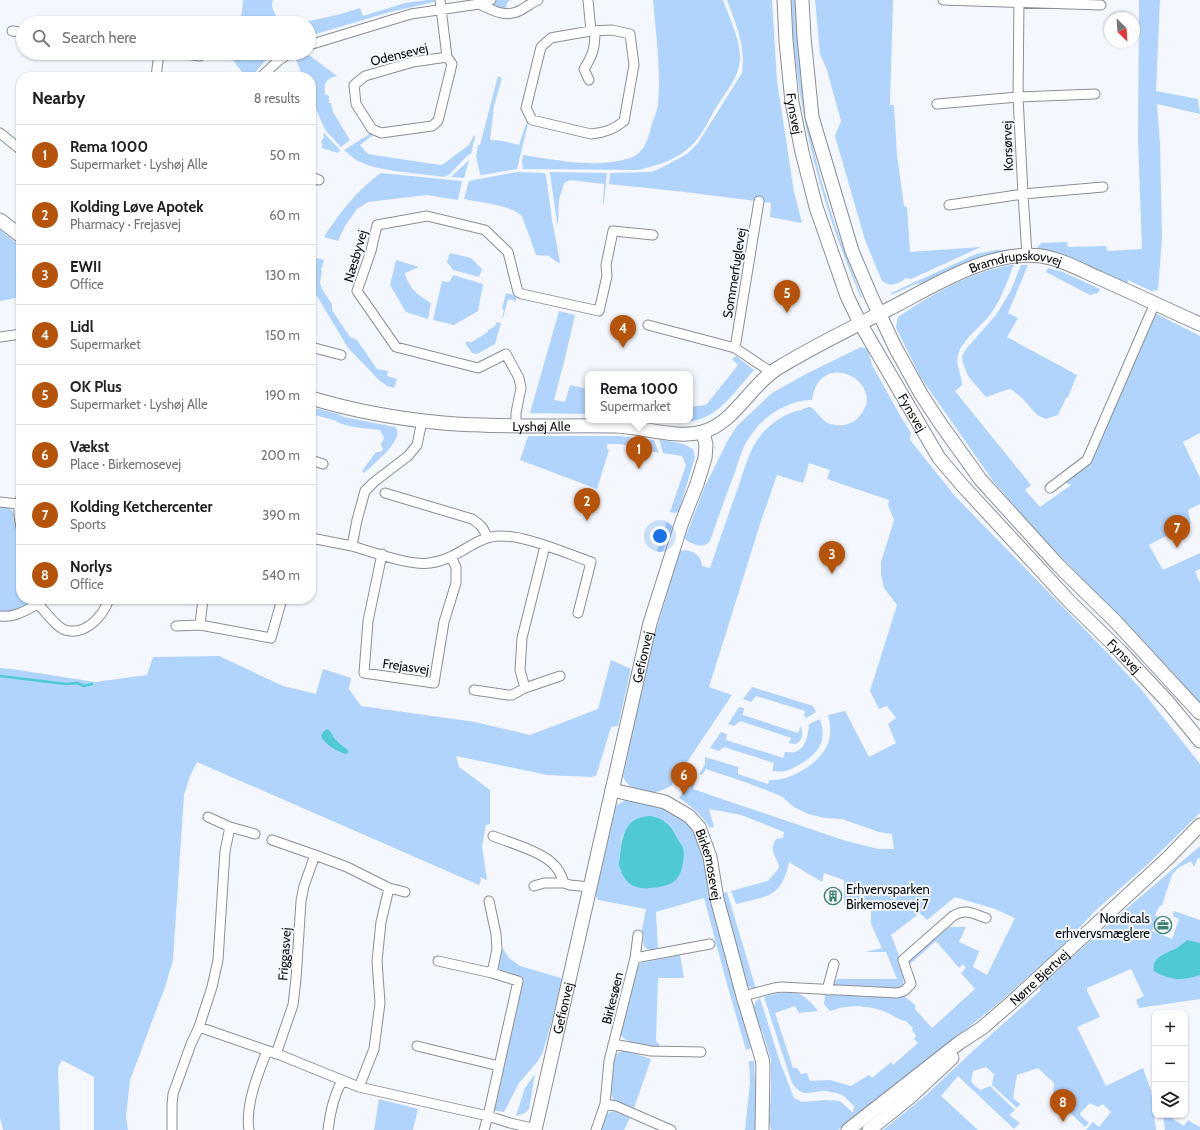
<!DOCTYPE html>
<html lang="en">
<head>
<meta charset="utf-8">
<style>
	:root { --surface:#fff; --page:#f2f2f2; --text:#202124; --muted:#757577; --line:#e0e0e0; --accent:#b45309 }
	body { margin:0; font-family:Cabin,sans-serif; background:var(--page); color:var(--text) }
	.controls { position:absolute; right:12px; bottom:12px; display:grid; overflow:hidden; border-radius:8px; box-shadow:0 1px 3px #0004 }
	.controls button { width:36px; height:36px; display:grid; place-items:center; padding:0; border:0; border-bottom:1px solid var(--line); background:var(--surface); color:var(--text); font:20px sans-serif }
	.compass { position:absolute; left:1104px; top:12px; width:36px; height:36px; border-radius:50%; background:var(--surface); box-shadow:0 1px 3px #0004; rotate:155deg }
	.you { position:absolute; left:660px; top:536px; width:14px; height:14px; margin:-10px; border:3px solid #fff; border-radius:50%; background:#1a73e8; box-shadow:0 0 0 6px #1a73e833 }
	.badge { display:grid; place-items:center; width:26px; height:26px; border-radius:50%; background:var(--accent); color:#fff; font-size:13px; font-weight:700 }
	.pin { position:absolute; translate:-50% -33px; filter:drop-shadow(0 1px 2px #0008) }
	.pin::after { content:''; position:absolute; top:21px; width:14px; height:12px; background:inherit; clip-path:polygon(0 0,100% 0,50% 100%) }
	.popup { position:absolute; left:585px; top:371px; width:108px; height:52px; box-sizing:border-box; display:grid; place-content:center; border-radius:8px; background:var(--surface); filter:drop-shadow(0 1px 3px #0005); font-size:13px; white-space:nowrap; color:var(--muted) }
	.popup b { font-size:15px; color:var(--text) }
	.popup::after { content:''; position:absolute; left:50%; top:100%; margin-left:-8px; border:8px solid transparent; border-top-color:var(--surface) }
	.list { margin:0; padding:0; list-style:none }
	h2 { display:flex; justify-content:space-between; align-items:center; height:52px; margin:0; padding:0 16px; font-size:17px }
	h2 small { font-size:13px; font-weight:400; color:var(--muted) }
	.list li { display:grid; grid-template-columns:26px 1fr auto; gap:12px; align-items:center; box-sizing:border-box; height:60px; padding:0 16px; border-top:1px solid var(--line) }
	.list b { display:block; font-size:15px; white-space:nowrap }
	.list p { margin:0; font-size:13px; white-space:nowrap; color:var(--muted) }
	.list em { font-size:13px; font-style:normal; color:var(--muted) }
	.icon { flex:none; width:22px; height:22px; fill:none; stroke:currentColor; stroke-width:2; stroke-linecap:round; stroke-linejoin:round }
	.map { position:relative; flex:none; width:1200px; height:1130px; overflow:hidden }
	.search { position:absolute; background:var(--surface); box-shadow:0 1px 3px #0004; left:16px; top:16px; width:300px; height:44px; display:flex; align-items:center; gap:10px; box-sizing:border-box; padding:0 14px; border-radius:22px; color:var(--muted); font-size:15px }
	.panel { position:absolute; background:var(--surface); box-shadow:0 1px 3px #0004; left:16px; top:72px; width:300px; height:532px; border-radius:16px }
	.map>svg:first-child { display:block }
</style>
</head>
<body>
<div class="map">
<svg width="1200" height="1130" viewBox="0 0 1200 1130">
	<rect width="100%" height="100%" fill="#f4f8fe"/>
	<path fill="#b1d4fc" fill-rule="evenodd" d="M243 0H273C270 7 275 15 280 21L287 23H239L242 12Z
		M428 0H434V2L390 12 309 36V23H295C317 20 339 15 360 8L363 16 405 3Z
		M497 0H510L507 3 505 12 490 4Z
		M653 0H723C729 17 741 41 740 59 739 76 728 89 719 103 710 116 704 133 693 144 679 159 657 166 638 170L523 169 522 162 523 155C557 160 596 169 630 158 643 154 648 140 651 127 653 120 657 112 658 104 661 69 656 35 653 0Z
		M727 0H772L777 81 794 192 802 223 770 217 771 203 685 192 609 184 610 173 651 172 659 169 687 154 698 143 742 73C746 47 736 24 727 0Z
		M791 0H795C797 41 801 83 808 123 819 183 840 241 862 297L861 298C820 203 794 103 791 0Z
		M815 0H893L890 105H894L897 155 904 206 907 207 910 252 981 247 911 279 906 278C898 285 890 287 882 281L865 240 835 136 841 121 827 70 820 54Z
		M1139 0H1160L1156 91 1198 99C1198 105 1200 108 1200 114L1157 104 1160 143 1162 238 1158 290 1151 291 1128 280 1127 286 1035 250 1041 243 1067 242 1068 247 1106 246 1107 251 1142 249 1138 139Z
		M233 53H276L265 61 253 75 248 76 243 73 232 59Z
		M309 55 337 76C325 79 324 83 325 94L329 96V103H331L333 112 350 140 341 147 326 131 322 123 311 97V77H303L296 60Z
		M498 76 502 78 494 106 490 140 503 141 519 145 527 121 528 124 517 169 482 175 480 174 476 156 478 145H480Z
		M323 132 339 149 340 151 338 153 322 148 321 147 323 145 321 142 324 137Z
		M371 133 373 135 360 145 368 154 426 163 442 165 469 145 474 135 475 137 471 154 468 155 449 175 444 177C419 173 378 172 356 160 352 157 348 153 344 150Z
		M469 160 464 178 451 177Z
		M517 172 544 173 546 175 552 220 560 262 558 263 549 256 536 255 522 216C508 204 482 203 464 199L469 181Z
		M550 172 607 173 604 203H603L604 184 570 180 564 183 559 200 558 225 557 222 550 174Z
		M381 173 462 181 458 200 427 195 368 202 357 209 345 226 338 241 324 237C339 213 358 189 381 173Z
		M0 230 21 246V297L0 301Z
		M1019 249 929 282 916 284 891 295V293L976 254 996 250Z
		M450 253 471 258 482 269 479 277 453 270 447 262Z
		M313 257 324 260 321 270 322 271 320 283 323 291 332 304V310L350 337 357 340 377 369 388 371 387 376 397 379 394 388 387 386 379 380 348 348 311 286V271Z
		M396 260 419 267 405 273C408 288 419 296 431 303L428 319 406 312 390 285Z
		M1010 265H1014C1007 281 1002 298 992 312 983 325 964 338 959 352 954 364 962 374 962 385L955 391 1031 485 1025 490 1040 507 1071 485 1066 483 1091 461 1153 312 1200 336V433L1183 442 1200 478V504L1188 510 1191 523 1149 545 1163 570 1200 553V569L1195 571 1200 583V705L1151 650 1036 531 993 481 921 378 896 328 898 317C926 298 957 280 989 270 996 268 1003 267 1010 265Z
		M1021 265H1028L1008 313 1018 318 1007 337 1077 375 1068 397 1066 398 1058 415 1046 419 1037 415 1022 398 1011 389C1002 390 995 395 986 397L968 376 963 363 962 356 966 349 996 315 1011 290Z
		M1048 268 1063 272 1100 289 1098 293 1090 295 1046 272Z
		M453 275 483 284 478 311 454 325 433 320 442 281 447 282 450 281Z
		M506 293 514 295 516 297V301L508 299 503 318H502L504 310 502 309Z
		M559 311 575 315 565 358 554 400 565 402 570 385 588 389V414L530 413Z
		M497 322 501 323 495 344 477 354 472 353 465 343 469 341 470 343 488 332V330L494 327Z
		M861 347 868 349 872 365 901 417 911 433 910 440 955 496 1099 644 1140 688 1200 764V813L1148 864 1096 910 1058 950 1001 1001 878 1101 838 1130H771L769 1121 771 1091V1060L762 1031 760 1030 753 1010 755 1002 760 998 780 1062 794 1098 802 1102 826 1100 840 1101 853 1113 854 1106C850 1103 846 1097 842 1095 837 1093 828 1091 823 1091 807 1092 803 1098 792 1083L764 997C771 994 792 990 799 994 806 997 813 1004 818 1011L799 1013 795 1006 775 1013 793 1068H797L801 1074 807 1073 810 1081 830 1080 851 1086 869 1075 872 1078 891 1062 893 1065 918 1043 914 1039 916 1036 912 1030 913 1028 906 1021C898 1020 893 1015 886 1012 874 1007 858 1005 845 1007 840 1007 835 1010 830 1011L824 1004 825 994 894 997 903 995 915 1005V1009L932 1028 975 989 961 973 966 968 963 964 959 968 936 941 909 965 908 961 949 927H966L959 942 979 951 973 967 987 975 1015 918 995 909 955 897 927 920 920 913 891 935C896 948 908 973 902 987L896 990 834 987 832 985 837 979H897L886 952H865L882 948 871 924V900L844 905V880L824 873 822 882 789 862C781 899 767 896 736 904L731 891 768 881 779 868C777 854 768 853 776 839L783 838 784 832 741 815 709 809 714 827 710 828C701 814 692 807 679 798L690 780 692 783H695L693 789 713 796 843 840 878 849H894L892 834 879 832 842 819 825 818 808 814 794 807 781 796 745 782 706 769 702 775 699 774 705 764V757L738 767V774L768 784 769 780C790 782 821 763 828 743 831 734 831 725 828 715L845 711 869 757 896 743 888 724 896 718 887 706 879 709 870 691 897 605 884 588 881 575V562L894 520 888 505 889 500 827 479 830 470 809 463 803 483 777 475 761 521 709 687 732 695 671 786C666 788 661 791 656 792 642 793 629 790 623 777L647 660 680 551C690 548 702 555 702 566L710 568C719 542 728 515 738 488 744 470 749 450 761 435 771 423 785 413 801 410 803 409 807 407 810 407 815 408 821 421 830 424 840 427 851 425 858 418 891 384 820 345 812 400 787 400 762 417 749 438 742 448 739 460 735 472 726 495 718 518 710 541 703 549 696 545 687 541L685 538 705 486 729 438 737 426 772 393 806 374Z
		M736 356 754 370C724 404 711 430 660 420H690V407L705 405 707 404 738 365 732 359Z
		M311 407 338 414 344 417 395 427C407 438 372 465 364 473L362 471 376 452H380L383 450 381 444 384 438 380 430C365 428 351 428 337 422V421L311 414Z
		M528 436H619L654 440 659 453 621 444H607V449L609 450 597 489 520 460Z
		M659 439 683 444 693 449 695 457 679 511 675 513 670 512 686 465 682 456 663 453Z
		M3 506H10L14 514 16 525 21 538V599H34L28 607 4 614 0 613V507Z
		M667 522 670 524 672 527 663 551 660 552 657 551Z
		M219 656 283 686 316 694 323 669 351 678 349 689 361 706 475 722 530 735 598 709 611 660 631 669 618 726 611 727 596 776 591 777 547 775 456 756 459 767 490 790V824L486 825 482 846 487 880 480 877 481 880 479 885 197 762 190 776 184 795 173 960 165 987 130 1080 126 1117 128 1130H94V1077L62 1060 58 1068 60 1130H3L0 1117V668L12 669 95 682 147 675 153 657Z
		M752 687 813 706 816 712 806 718 804 716 805 711 756 696 751 702 743 699Z
		M739 707 744 708 743 715 798 733 801 726C803 734 803 739 796 744L789 743 791 738 740 721 734 726 728 724Z
		M820 719C827 740 820 752 802 763 796 766 791 770 785 771 781 772 776 771 772 771L774 763 724 747 719 751 710 748 721 732 727 734 726 740 783 758 785 752C788 752 793 753 795 752 807 748 808 734 809 724Z
		M626 800 652 803 679 815 691 827 699 839 752 1047 749 1049 746 1050 727 984 704 898 656 912 658 951C646 951 641 948 644 935H641L646 909 598 900 594 892 613 810 617 805ZM657 818 667 822 619 864 622 837 627 828Z
		M1200 846V858H1198L1194 867 1191 861 1178 868 1172 875 1162 905 1159 907 1155 915 1157 917 1152 931 1172 939 1179 919 1173 916 1174 911 1200 920V999L1139 1008 1136 1000 1144 996 1131 969 1087 988V991L1100 1017 1077 1027 1106 1086 1143 1068 1151 1091 1156 1130H1086L1093 1122 1099 1127 1111 1112 1103 1104 1098 1107 1090 1103 1080 1113 1081 1116 1089 1123 1085 1127 1053 1096 1054 1083 1038 1068 1017 1075 1013 1098 1020 1104 1017 1108 992 1085 994 1074 986 1067 973 1071 971 1082 980 1090 990 1086 1015 1110 1009 1115 1020 1123 1014 1129 958 1076 941 1096 978 1130H883L925 1096 976 1048 1041 990 1039 987 1119 915Z
		M727 892 756 989 749 987 744 982 721 893Z
		M501 946 509 958 520 966 561 978 563 982 543 1052 538 1061 519 1083 504 1112 491 1110 522 977 499 971 497 966Z
		M680 955 684 978H658L656 1041 659 1044V1047C649 1047 626 1044 620 1034L636 968 641 963Z
		M624 1050 651 1059 634 1108 614 1101 611 1094 614 1058 618 1053Z
		M749 1061H754L756 1095 755 1130H745L750 1083Z
		M535 1074 529 1109 525 1113 516 1116 525 1088Z
		M379 1099 418 1109 413 1130H374Z
		M613 1111 630 1118 624 1130H601L607 1114Z
		M1163 1115H1167L1184 1126 1188 1120 1189 1121 1200 1127V1130H1165Z"/>
	<path fill="#4fcad2" d="M327 729C332 731 332 737 337 741 341 746 346 747 349 752L345 754C336 750 326 746 321 736L323 732Z
		M650 816C665 819 670 824 677 838 679 841 682 845 683 848 684 852 684 857 683 861 681 882 670 887 649 888 643 889 633 887 629 883 624 879 620 870 619 864 622 842 621 817 650 816Z
		M1187 940 1200 943V975C1181 981 1172 981 1154 971 1151 957 1167 953 1177 948 1180 946 1184 943 1187 940Z"/>
	<g fill="none" stroke-linecap="round" stroke-linejoin="round">
		<path stroke="#4fcad2" stroke-width="2.5" d="M0 676 66 684 77 683 84 686 92 684"/>
		<defs>
			<path id="street" d="M440 0 447 57 452 64 438 121 432 126 381 133 372 129 356 104 354 85 365 76 413 62 447 57
				M588 0 591 31
				M943 0 1101 5
				M1019 0 1018 97 1023 194 1027 255
				M479 4C492 10 505 18 519 11 525 8 531 3 538 0
				M612 30 630 34 634 65 624 121C615 129 603 133 591 134L532 120 526 108 541 47 551 38 556 37 591 31Z
				M12 31 23 32
				M309 45 411 14 479 4 491 0
				M179 53 200 56
				M156 77 159 53
				M261 77 278 61 290 53
				M589 80 584 69C593 55 595 47 595 31
				M937 104 1018 97 1095 94
				M0 133 21 150
				M311 177 319 180
				M949 205 1023 194 1103 187
				M648 325 735 348 771 372
				M0 337 21 334
				M311 347 341 355
				M735 348 759 201
				M422 421 417 445 408 456 374 482 365 491 357 520 352 546C373 552 410 566 430 563 437 562 444 560 450 557 464 551 476 540 491 537 517 531 565 553 591 562L578 613
				M516 425V413L521 388 519 378 506 354 478 368 396 347 357 291 371 251 377 225 427 216 485 230 508 252 518 292 522 294 599 311 607 276 606 265 613 231 653 235
				M311 460 323 464
				M1050 488 1087 460 1155 303
				M385 493 472 519C481 525 484 528 487 538
				M21 498C17 507 19 518 21 527
				M0 502 18 504
				M311 538 352 546
				M545 546 522 638 520 670 525 688 560 676
				M382 554 368 621 364 673 434 683 444 622 456 583V567L451 557
				M0 616C15 618 26 610 38 604 45 611 56 627 65 630 86 636 103 616 109 599
				M200 625 203 599
				M176 626 200 625 271 638 282 599
				M474 690 508 695H512L525 688
				M208 817 230 827
				M493 836C510 843 544 852 555 866 560 871 562 877 564 883L570 885 590 887
				M272 840 315 855
				M534 886 544 883H564
				M389 888 405 892
				M489 901 496 934 497 949 492 973
				M635 958 710 944
				M438 961 492 973 518 981 488 1116 484 1130
				M827 990 834 964
				M743 996 774 988 781 987 897 993 904 991 911 984 903 960 953 916C966 908 973 914 986 918
				M199 1027 212 987 218 960 225 851 230 827 255 834
				M613 1044 651 1051 701 1052
				M417 1046 499 1066
				M276 1054 293 1005 296 979 301 901 304 886 315 855 347 867 389 888 381 922 377 961 380 1003 374 1049 359 1087
				M605 1104 616 1106 671 1130
				M172 1130V1105L173 1094 191 1044 199 1027 280 1055 359 1087 488 1116 510 1123 536 1129
				M249 1130C245 1106 258 1073 267 1051
				M328 1130C330 1113 334 1095 342 1081
				M596 1130 605 1104 609 1061 635 958 638 935"/>
			<g id="secondary">
				<path id="s1" d="M784 0 786 41 792 102 802 152 816 207 847 296 860 323 939 458 962 485 1070 602 1120 651 1168 702 1200 741"/>
				<path d="M802 0 804 37 812 117 852 251 871 296 895 347 921 394 940 423 980 479 1059 566 1116 622 1200 713"/>
				<path d="M0 220 21 236"/>
				<path id="s2" d="M311 398C354 411 399 419 443 423 501 428 559 425 616 426 644 427 676 439 702 432 735 423 750 385 778 368 814 346 851 328 889 309 932 287 990 249 1041 256 1061 259 1081 270 1099 278 1133 293 1166 309 1200 324"/>
				<path id="s3" d="M612 790 665 802 689 816 699 827 710 857 717 899 743 996 762 1059 763 1065 762 1130"/>
				<path id="s4" d="M535 1130 650 623 682 522 697 484 705 458 706 445 703 432"/>
				<path id="s5" d="M848 1130 959 1043 982 1028 1011 1003 1168 858 1200 825"/>
				<path d="M869 1130 909 1098 952 1058"/>
			</g>
		</defs>
		<use href="#street" stroke="#8b8f94" stroke-width="11"/>
		<use href="#secondary" stroke="#8b8f94" stroke-width="15"/>
		<use href="#street" stroke="#fff" stroke-width="9"/>
		<use href="#secondary" stroke="#fff" stroke-width="13"/>
	</g>
	<defs>
		<symbol id="building-ring" viewBox="-11 -11 22 22"><circle r="9.5" fill="#f4f8fe" stroke="#3f8070" stroke-width="1.5"/><path d="M-4-6H4V6H1V3H-1V6H-4ZM-2.5-4.3h1.7v1.8h-1.7ZM.8-4.3h1.7v1.8H.8ZM-2.5-1h1.7V.8h-1.7ZM.8-1h1.7V.8H.8Z" fill="#3f8070"/></symbol>
		<symbol id="office-ring" viewBox="-11 -11 22 22"><circle r="9.5" fill="#f4f8fe" stroke="#3f8070" stroke-width="1.5"/><path d="M-6-3h4V-5.5h4V-3h4V5H-6ZM-1-4.5V-3h2v-1.5ZM-6 0V1H6V0Z" fill="#3f8070"/></symbol>
	</defs>
	<g fill-rule="evenodd">
		<use href="#building-ring" x="823" y="886" width="20" height="20"/>
		<use href="#office-ring" x="1153" y="915" width="20" height="20"/>
	</g>
	<g text-anchor="middle" dominant-baseline="central" stroke-width="4" stroke-linejoin="round" paint-order="stroke">
		<g font-size="13" fill="#0a0c0d" stroke="#f4f8fe">
			<text transform="translate(399 54) rotate(-14)">Odensevej</text>
			<text stroke="none"><textPath href="#s1" startOffset="114">Fynsvej</textPath></text>
			<text transform="translate(1007 146) rotate(-92)">Korsørvej</text>
			<text transform="translate(355 256) rotate(-74)">Næsbyvej</text>
			<text stroke="none"><textPath href="#s2" startOffset="758">Bramdrupskovvej</textPath></text>
			<text transform="translate(734 273) rotate(-81)">Sommerfuglevej</text>
			<text stroke="none"><textPath href="#s1" startOffset="438">Fynsvej</textPath></text>
			<text stroke="none"><textPath href="#s2" startOffset="233">Lyshøj Alle</textPath></text>
			<text stroke="none"><textPath href="#s1" startOffset="762">Fynsvej</textPath></text>
			<text stroke="none"><textPath href="#s4" startOffset="485">Gefionvej</textPath></text>
			<text transform="translate(406 666) rotate(8)">Frejasvej</text>
			<text stroke="none"><textPath href="#s3" startOffset="136">Birkemosevej</textPath></text>
			<text transform="translate(284 954) rotate(-86)">Friggasvej</text>
			<text stroke="none"><textPath href="#s5" startOffset="245">Nørre Bjertvej</textPath></text>
			<text transform="translate(612 998) rotate(-76)">Birkesøen</text>
			<text stroke="none"><textPath href="#s4" startOffset="125">Gefionvej</textPath></text>
		</g>
		<g font-size="13" fill="#0a0c0d" stroke="#f4f8fe" text-anchor="start">
			<text x="846" y="889">Erhvervsparken<tspan x="846" dy="15">Birkemosevej 7</tspan></text>
			<text x="1150" y="918" text-anchor="end">Nordicals<tspan x="1150" dy="15">erhvervsmæglere</tspan></text>
		</g>
	</g>
</svg>
<div class="controls">
<button>+</button>
<button>−</button>
<button><svg class="icon" aria-label="layers" viewBox="0 0 24 24"><path d="M12 4l9 5-9 5-9-5zM3 14l9 5 9-5"/></svg></button>
</div>
<svg class="compass" viewBox="-18 -18 36 36"><path d="M0-13l5 13h-10z" fill="#e53935"/><path d="M0 13l5-13h-10z" fill="#757577"/></svg>
<div class="you"></div>
<div class="pin badge" style="left:639px;top:469px">1</div>
<div class="popup"><b>Rema 1000</b>Supermarket</div>
<div class="pin badge" style="left:587px;top:521px">2</div>
<div class="pin badge" style="left:832px;top:574px">3</div>
<div class="pin badge" style="left:623px;top:348px">4</div>
<div class="pin badge" style="left:787px;top:313px">5</div>
<div class="pin badge" style="left:684px;top:795px">6</div>
<div class="pin badge" style="left:1177px;top:548px">7</div>
<div class="pin badge" style="left:1063px;top:1122px">8</div>
<div class="search"><svg class="icon" aria-label="search" viewBox="0 0 24 24"><circle cx="10" cy="10" r="6"/><path d="M15 15l6 6"/></svg>Search here</div>
<section class="panel">
<h2>Nearby<small>8 results</small></h2>
<ul class="list">
<li><span class="badge">1</span><div><b>Rema 1000</b><p>Supermarket · Lyshøj Alle</p></div><em>50 m</em></li>
<li><span class="badge">2</span><div><b>Kolding Løve Apotek</b><p>Pharmacy · Frejasvej</p></div><em>60 m</em></li>
<li><span class="badge">3</span><div><b>EWII</b><p>Office</p></div><em>130 m</em></li>
<li><span class="badge">4</span><div><b>Lidl</b><p>Supermarket</p></div><em>150 m</em></li>
<li><span class="badge">5</span><div><b>OK Plus</b><p>Supermarket · Lyshøj Alle</p></div><em>190 m</em></li>
<li><span class="badge">6</span><div><b>Vækst</b><p>Place · Birkemosevej</p></div><em>200 m</em></li>
<li><span class="badge">7</span><div><b>Kolding Ketchercenter</b><p>Sports</p></div><em>390 m</em></li>
<li><span class="badge">8</span><div><b>Norlys</b><p>Office</p></div><em>540 m</em></li>
</ul>
</section>
</div>
</body>
</html>
